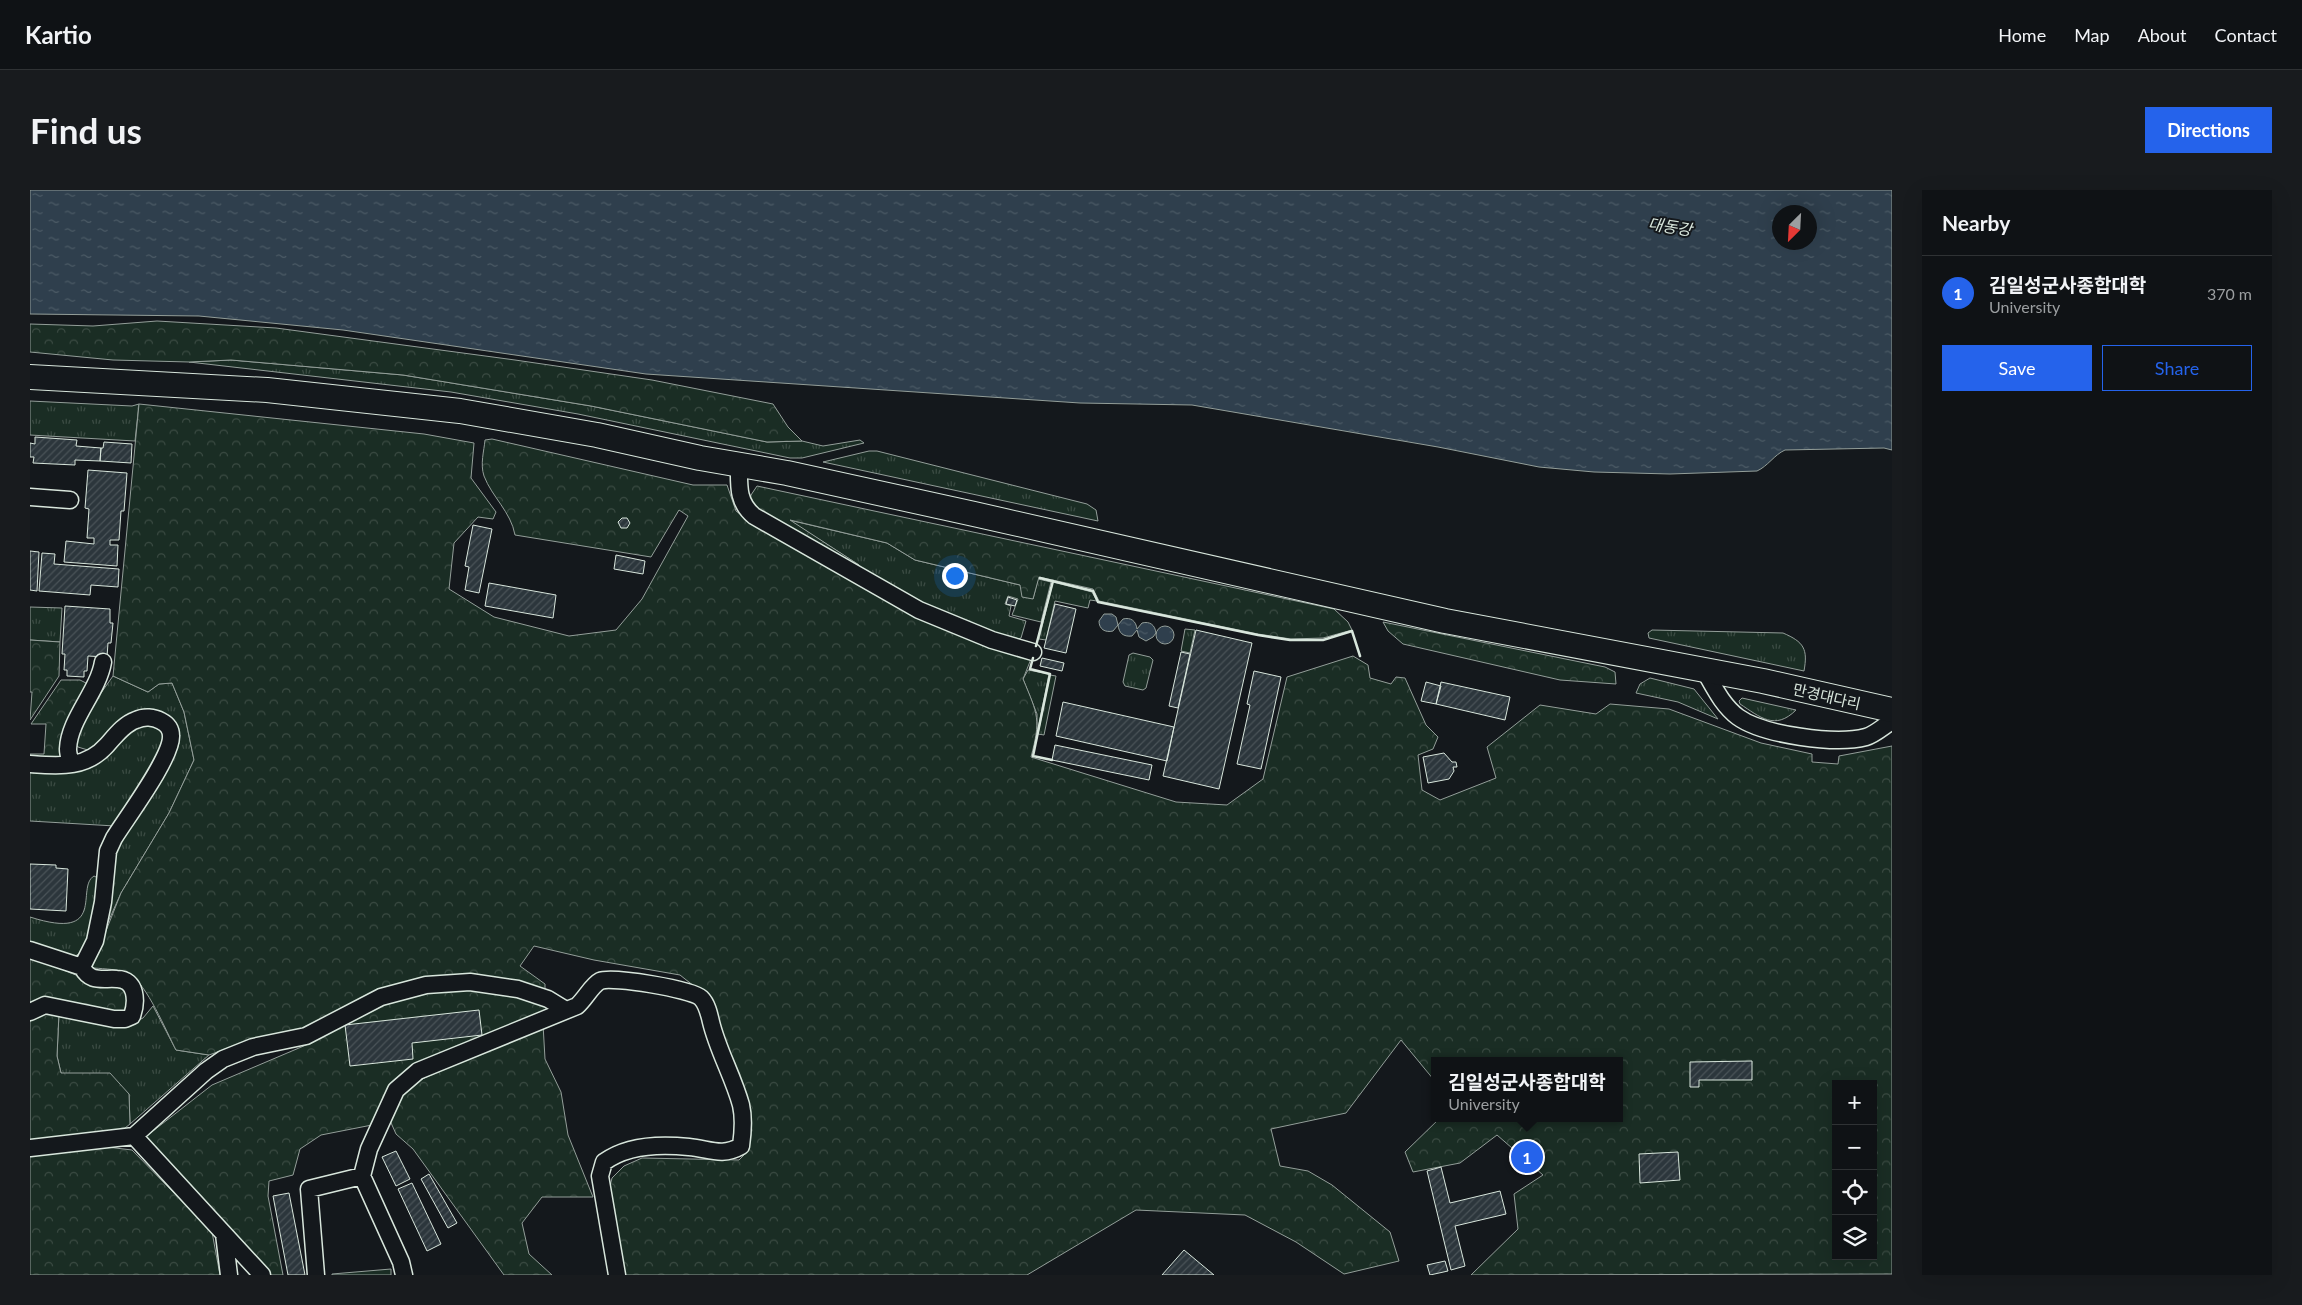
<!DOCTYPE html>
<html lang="en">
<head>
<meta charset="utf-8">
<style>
	:root { --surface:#0f1215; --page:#181b1e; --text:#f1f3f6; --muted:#9b9ea0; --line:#2f3234; --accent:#2563eb }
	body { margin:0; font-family:Lato,"Noto Sans KR",sans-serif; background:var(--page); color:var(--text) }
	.controls { position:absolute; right:15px; bottom:15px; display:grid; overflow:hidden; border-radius:0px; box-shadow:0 5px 20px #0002 }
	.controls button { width:45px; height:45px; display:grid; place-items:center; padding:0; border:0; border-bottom:1px solid var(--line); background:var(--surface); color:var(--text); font:25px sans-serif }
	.compass { position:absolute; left:1742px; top:15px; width:45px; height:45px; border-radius:50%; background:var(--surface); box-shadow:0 5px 20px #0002; rotate:204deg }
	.you { position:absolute; left:924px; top:385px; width:18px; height:18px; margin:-12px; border:4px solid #fff; border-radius:50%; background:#1a73e8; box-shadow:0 0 0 8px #1a73e833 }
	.badge { display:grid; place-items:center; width:32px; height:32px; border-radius:50%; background:var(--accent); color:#fff; font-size:16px; font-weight:700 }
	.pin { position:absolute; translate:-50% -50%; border:2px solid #fff; box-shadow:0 1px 5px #0006 }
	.popup { position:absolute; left:1401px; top:867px; width:192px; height:65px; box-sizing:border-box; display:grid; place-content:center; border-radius:0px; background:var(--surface); filter:drop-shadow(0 1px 4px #0005); font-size:16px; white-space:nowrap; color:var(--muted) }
	.popup b { font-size:19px; color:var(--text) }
	.popup::after { content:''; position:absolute; left:50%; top:100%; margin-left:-10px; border:10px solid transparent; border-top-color:var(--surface) }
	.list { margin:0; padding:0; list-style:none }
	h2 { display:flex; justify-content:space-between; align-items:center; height:65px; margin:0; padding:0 20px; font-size:21px }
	h2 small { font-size:16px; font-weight:400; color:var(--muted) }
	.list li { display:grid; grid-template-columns:32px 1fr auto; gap:15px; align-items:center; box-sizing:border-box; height:75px; padding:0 20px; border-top:1px solid var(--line) }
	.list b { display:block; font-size:19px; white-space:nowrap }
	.list p { margin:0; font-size:16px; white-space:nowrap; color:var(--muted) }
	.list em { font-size:16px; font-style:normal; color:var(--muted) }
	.actions { display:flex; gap:10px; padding:15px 20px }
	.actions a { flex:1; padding:11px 0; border:1px solid var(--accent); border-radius:0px; text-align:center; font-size:18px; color:var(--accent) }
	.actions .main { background:var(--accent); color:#fff }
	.icon { flex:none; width:28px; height:28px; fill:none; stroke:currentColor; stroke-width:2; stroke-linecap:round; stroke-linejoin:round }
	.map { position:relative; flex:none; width:1862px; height:1085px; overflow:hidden; border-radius:0px }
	header { display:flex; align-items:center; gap:30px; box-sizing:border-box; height:70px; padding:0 25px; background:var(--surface); border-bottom:1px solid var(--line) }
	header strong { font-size:24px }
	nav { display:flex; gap:28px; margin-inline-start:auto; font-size:18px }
	.intro { display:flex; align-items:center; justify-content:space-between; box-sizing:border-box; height:120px; padding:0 30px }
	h1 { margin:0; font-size:35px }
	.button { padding:12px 22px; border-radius:0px; background:var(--accent); color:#fff; font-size:18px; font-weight:700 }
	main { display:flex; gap:30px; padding:0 30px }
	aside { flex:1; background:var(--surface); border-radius:0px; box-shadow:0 5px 20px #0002 }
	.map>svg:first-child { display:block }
</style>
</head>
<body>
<header>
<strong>Kartio</strong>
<nav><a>Home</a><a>Map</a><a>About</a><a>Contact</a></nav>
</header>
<div class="intro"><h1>Find us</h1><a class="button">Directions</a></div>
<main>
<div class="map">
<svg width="1862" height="1085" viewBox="0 0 1862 1085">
	<defs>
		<pattern id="grass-tufts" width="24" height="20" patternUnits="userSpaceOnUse" patternTransform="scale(1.25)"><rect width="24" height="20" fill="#1a2d24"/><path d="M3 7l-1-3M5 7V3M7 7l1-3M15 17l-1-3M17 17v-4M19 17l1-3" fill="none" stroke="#3b4b43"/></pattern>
		<pattern id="forest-crowns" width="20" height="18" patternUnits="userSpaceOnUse" patternTransform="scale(1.25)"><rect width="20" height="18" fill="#1a2d24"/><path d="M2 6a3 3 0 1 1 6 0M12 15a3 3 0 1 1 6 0" fill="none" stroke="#3b4b43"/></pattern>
		<pattern id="water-ripples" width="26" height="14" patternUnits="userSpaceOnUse" patternTransform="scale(1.25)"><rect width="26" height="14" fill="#2f3f4d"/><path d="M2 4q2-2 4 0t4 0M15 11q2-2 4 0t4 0" fill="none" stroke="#4c5b66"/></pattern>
		<pattern id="building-hatch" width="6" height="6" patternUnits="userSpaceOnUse" patternTransform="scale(1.25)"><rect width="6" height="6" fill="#2c363c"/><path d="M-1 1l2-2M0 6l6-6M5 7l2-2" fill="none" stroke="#4a5358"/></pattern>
	</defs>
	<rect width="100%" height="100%" fill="#14181c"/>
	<path fill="url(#grass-tufts)" stroke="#939e99" d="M201 170 373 185 561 216 737 252 772 251 793 256 830 250 834 253 772 268H760L548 224 421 202 159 172Z
		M0 211 102 216 109 214 105 251 0 245Z
		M839 261H847L1057 314 1066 320 1068 331 793 272Z
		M759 330 857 353 885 370 990 395 1003 409 1008 389 1021 392 1011 432 982 425 988 409 978 406 975 414 981 416 979 426 996 431 991 448 988 449 961 442 899 418 827 379 829 375Z
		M1023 392 1062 402 1067 411 1060 410 1058 418 1025 411 1016 450 1009 449Z
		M0 417 32 418 30 452 0 450Z
		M1155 439 1165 440 1160 463 1151 461Z
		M1622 440 1753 443C1774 452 1778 459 1774 481L1619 448 1618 443Z
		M1103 463 1120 467 1123 470 1116 498 1113 500 1095 496 1093 492 1099 465Z
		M998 480 1019 484 1007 544V524L993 489Z
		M1020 485 1026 486 1014 545 1008 544Z
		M83 486 118 502 129 494 142 493 154 522 164 570 139 623 91 703 74 741 83 661 146 562 149 553 146 537 126 521 61 561 48 557 44 551 54 527Z
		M1620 488 1664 499 1688 529 1648 512 1606 503 1610 494Z
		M1712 508 1766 520C1745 541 1730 527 1710 514L1709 511Z
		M106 535C118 535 125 534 133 544V557L85 636 0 631V582L26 583Z
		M64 686 68 688C65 712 68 753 44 767L0 755V727C78 752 45 697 64 686Z
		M123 816 146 860 179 865 100 934 99 904 31 883 27 866 29 823 96 836 113 828Z"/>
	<path fill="url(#forest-crowns)" stroke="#939e99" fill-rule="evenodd" d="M127 131 246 138 485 170 622 190 743 214 758 237 772 251 737 252 561 216 373 185 201 170 159 172 83 170 0 162V134L63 136Z
		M109 214 394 244 444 253 441 288 466 322 463 329 448 327 424 353 419 399 464 427 539 446 586 440 612 409 658 326 649 320 621 367 485 345C481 322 462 307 454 286 450 274 454 261 455 250L462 249 663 295H697L706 321 720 332 1001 469 993 489C1008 525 1011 529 1001 567L1146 612 1197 615 1233 589 1257 487 1323 466 1338 475 1340 488 1361 494 1366 487 1375 488 1396 535 1408 547 1403 559 1388 565 1392 600 1410 610 1466 588 1457 557 1510 515 1566 524 1580 514 1639 519 1731 553 1782 564V572L1808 574 1809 566 1862 556V1084L1441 1085 1488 1039 1484 1004 1513 985 1467 945 1430 973 1383 982 1375 962 1410 928H1590V871H1404V890L1371 850 1316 923 1241 939 1250 976 1278 981 1302 995 1360 1042 1369 1071 1314 1084 1266 1052 1215 1025 1106 1020 997 1085H592L579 1000 582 988 594 976 612 968 709 970 718 961 719 948 679 808 650 785 564 770 504 756 490 776 515 794V801L440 785 288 836 212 853 179 865 146 860C136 841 117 794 99 784 89 779 75 779 64 778L62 776 91 703 139 623 164 570 154 522 142 493 129 494 118 502 83 486ZM1806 894H1843V1066H1806Z
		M727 296 1304 419 1318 432 1322 440 1293 448 1261 449 1228 444 1069 411 1063 399 1009 387 1003 409 992 407 990 395 885 370 857 353 760 330 829 375 827 379 726 319 720 312 721 305Z
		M1353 432 1575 477 1585 482 1586 494 1530 490 1373 454 1358 441Z
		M0 450 30 452 29 486 0 530 2 502H0Z
		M31 490H50L58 494 31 568H0V564H14L16 534H1Z
		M0 766 65 793 91 796 97 801 98 817 93 822 83 824 22 809 0 812Z
		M439 797 483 804 516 813V822L383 878 342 935 291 945 270 959 263 985 239 991 238 1006 253 1085H238L114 948 182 895 276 855 349 814 395 803Z
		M9 823H29L27 866 31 883H80L99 904 100 934 90 942 0 952V832Z
		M513 834 515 869 531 902 538 945 563 1007H512L492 1033 499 1064 522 1085H474L383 959 366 944 358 926 371 905 390 890Z
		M77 957 102 960 182 1042 190 1085H0V966Z"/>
	<path fill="#1a2d24" stroke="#939e99" d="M361 1079V1085H302V1084Z"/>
	<path fill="url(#water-ripples)" stroke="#939e99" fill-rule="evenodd" d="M0 0H1862V260L1854 258 1755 260C1744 265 1738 276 1727 281L1640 284 1564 282 1509 277 1408 257 1162 215 1050 213 616 184 313 140 169 126 0 124ZM1780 22V52H1750V22Z
		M1074 424H1082L1086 427 1088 435 1093 429C1101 427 1106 431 1107 439L1112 433C1120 431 1125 435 1126 443L1123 447 1116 451 1109 447 1107 440 1102 446C1093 447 1089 443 1088 435L1083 441C1075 443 1069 439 1069 431Z
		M1126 445a9 9 0 1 1 18 0a9 9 0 1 1-18 0Z"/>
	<path fill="url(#building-hatch)" stroke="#d8e6dc" d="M5 247 47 250 46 256 71 258 70 271 45 270V275L3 273 4 267H0V253L5 254Z
		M74 252 102 254 101 273 70 271 71 258H73Z
		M58 280 97 283 94 321H91L89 350H80V355H88L87 376 34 372 36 351 64 354V348H57L59 319 55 318Z
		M592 328H597L600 333 597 338H591L588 332Z
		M443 335 462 339 449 403 435 400 439 377 435 376Z
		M0 361 9 362 7 401 0 400Z
		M12 363 25 364 24 374 89 379 88 397 61 395 60 405 9 401Z
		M586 365 615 371 613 384 584 379Z
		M459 393 526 405 523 428 455 416Z
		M978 407 987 410 985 416 976 414Z
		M1025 414 1046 419 1036 463 1014 458Z
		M35 416 80 419V433H83L81 453H78L77 467 58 466 57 481H54V487L37 486V480H34L35 464H32Z
		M1166 440 1222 453 1189 599 1133 586Z
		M1151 462 1160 464 1148 518 1139 516Z
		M1012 468 1034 473 1032 481 1010 476Z
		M1224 481 1251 487 1231 579 1207 574 1220 515 1217 514Z
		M1396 492 1411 496 1406 514 1391 511Z
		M1411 492 1480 507 1475 530 1406 514Z
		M1033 512 1144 537 1137 571 1026 546Z
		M1025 555 1122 575 1119 590 1022 570Z
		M1414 563 1422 572H1426L1427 577H1423L1424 581 1419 589 1398 593 1393 567Z
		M0 674 26 675V678L38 679 36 721 0 719Z
		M449 820 452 845 382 853 383 869 320 876 315 835Z
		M1722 871V890H1669V897H1660V872Z
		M366 961 380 989 366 996 352 967Z
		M1648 962 1650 990 1610 993 1609 964Z
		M1411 977 1420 1013 1470 1001 1476 1024 1425 1036 1435 1076 1421 1080 1397 981Z
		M399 984 427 1033 418 1038 391 989Z
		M382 993 411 1054 397 1061 368 999Z
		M259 1003 275 1085H258L243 1006Z
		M1154 1060 1184 1085H1132Z
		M1415 1071 1418 1081 1400 1085 1397 1075Z"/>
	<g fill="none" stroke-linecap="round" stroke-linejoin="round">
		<defs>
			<path id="minor" d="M709 274C709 295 707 312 724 326L889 420 962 450 1003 462
				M0 307 40 310
				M1674 480C1684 497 1692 515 1708 527 1733 545 1806 555 1836 547 1844 545 1854 536 1862 531
				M0 574C29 576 56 579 77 555 85 546 94 534 106 530 114 526 124 527 131 531 137 534 141 539 141 546 142 567 97 627 84 648L78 661 73 712 65 751 52 777C60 793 72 788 87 789 107 789 107 812 102 826L95 829H84L15 815 0 822
				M41 574C40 570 38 564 38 559 39 529 68 502 73 472
				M0 760 52 777
				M104 946 232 1085
				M0 958 104 946 176 881 193 869 223 857 276 846 351 807 396 795 440 792 488 799 518 809 536 820
				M332 986 339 959 366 900 388 881 547 816C555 809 562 795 570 791 582 786 661 799 671 808 677 814 679 823 681 832 688 861 703 886 711 915 714 928 713 942 711 956 692 967 680 959 659 957 631 954 597 955 574 972L570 986 587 1085
				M194 1044 199 1085
				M286 1085 279 999 332 986 371 1072 374 1085"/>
			<path id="highway" d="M0 187 237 200 430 221 567 245 670 268 757 283 944 324 1415 431 1733 491 1862 520"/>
		</defs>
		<use href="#minor" stroke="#d8e6dc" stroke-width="19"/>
		<use href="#highway" stroke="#d8e6dc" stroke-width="26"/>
		<use href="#minor" stroke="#14181c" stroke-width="16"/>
		<use href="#highway" stroke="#14181c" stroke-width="24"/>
		<path stroke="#d8e6dc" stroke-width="2.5" d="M1010 388 1063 401 1068 412 1228 445 1260 450H1293L1322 441 1330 466
			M1006 456 1023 391
			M1003 468 1000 479 1020 484 1003 566 1022 570"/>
	</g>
	<g text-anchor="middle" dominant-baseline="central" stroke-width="4" stroke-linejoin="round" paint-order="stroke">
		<g font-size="15" fill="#d8e6dc" stroke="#14181c">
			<text transform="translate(1797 506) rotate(13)">만경대다리</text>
		</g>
		<g font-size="16" font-style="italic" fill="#d8e6dc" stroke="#14181c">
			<text transform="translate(1640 36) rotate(9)">대동강</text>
		</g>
	</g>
</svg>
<div class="controls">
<button>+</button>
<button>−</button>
<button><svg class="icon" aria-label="locate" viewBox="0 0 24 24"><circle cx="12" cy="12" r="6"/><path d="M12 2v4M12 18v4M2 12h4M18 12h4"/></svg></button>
<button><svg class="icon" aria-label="layers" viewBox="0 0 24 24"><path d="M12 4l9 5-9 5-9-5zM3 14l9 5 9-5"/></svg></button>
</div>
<svg class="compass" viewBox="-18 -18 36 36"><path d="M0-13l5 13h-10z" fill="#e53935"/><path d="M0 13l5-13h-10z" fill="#9b9ea0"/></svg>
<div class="you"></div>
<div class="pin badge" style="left:1497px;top:967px">1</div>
<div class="popup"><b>김일성군사종합대학</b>University</div>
</div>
<aside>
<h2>Nearby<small></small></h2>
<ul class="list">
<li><span class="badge">1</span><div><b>김일성군사종합대학</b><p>University</p></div><em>370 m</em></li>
</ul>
<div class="actions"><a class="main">Save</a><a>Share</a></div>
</aside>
</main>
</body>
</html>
